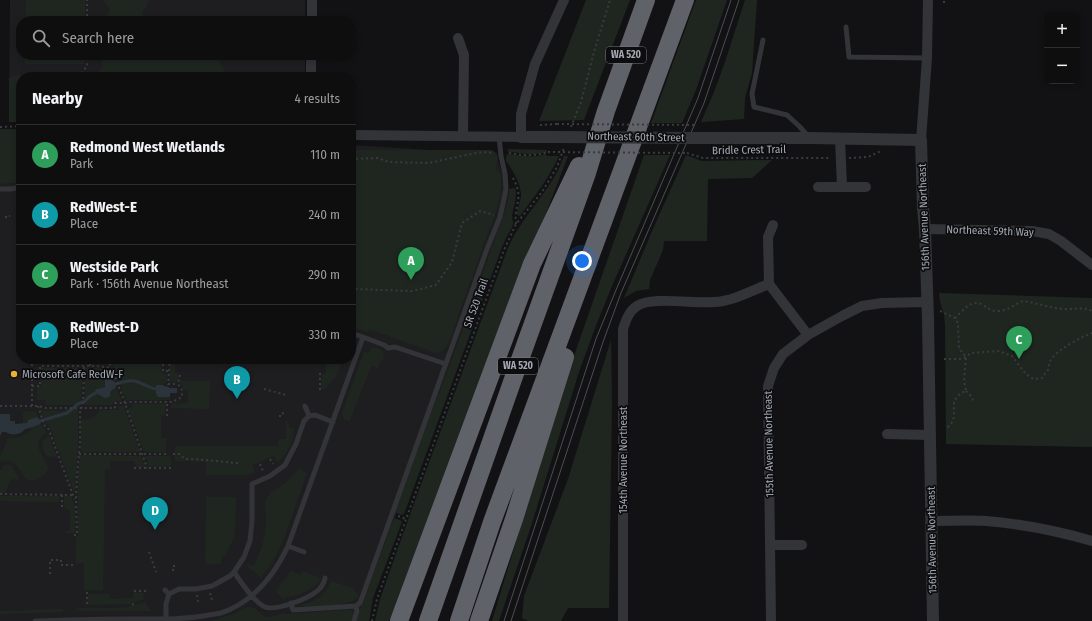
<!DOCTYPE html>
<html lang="en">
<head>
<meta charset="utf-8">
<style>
	:root { --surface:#0e0e0f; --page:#1c1c1d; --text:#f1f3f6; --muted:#9b9c9e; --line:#2e2e2f; --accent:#0f766e }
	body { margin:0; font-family:"Fira Sans Condensed",sans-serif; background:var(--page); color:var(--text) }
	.controls { position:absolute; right:12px; top:12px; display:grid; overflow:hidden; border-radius:8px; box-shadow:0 2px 6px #0003 }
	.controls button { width:36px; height:36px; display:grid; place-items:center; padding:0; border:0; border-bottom:1px solid var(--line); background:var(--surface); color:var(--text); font:20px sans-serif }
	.you { position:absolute; left:582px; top:261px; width:14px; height:14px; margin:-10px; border:3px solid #fff; border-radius:50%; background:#1a73e8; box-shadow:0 0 0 6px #1a73e833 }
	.badge { display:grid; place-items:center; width:26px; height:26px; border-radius:50%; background:var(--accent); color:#fff; font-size:13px; font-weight:700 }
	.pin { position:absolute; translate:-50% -33px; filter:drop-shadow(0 1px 2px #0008) }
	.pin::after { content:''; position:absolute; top:21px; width:14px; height:12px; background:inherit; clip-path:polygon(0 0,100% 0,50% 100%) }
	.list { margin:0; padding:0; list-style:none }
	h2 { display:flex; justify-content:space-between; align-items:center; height:52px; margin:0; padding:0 16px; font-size:17px }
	h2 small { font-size:13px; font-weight:400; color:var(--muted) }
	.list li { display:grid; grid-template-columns:26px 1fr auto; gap:12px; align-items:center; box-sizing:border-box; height:60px; padding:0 16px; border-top:1px solid var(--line) }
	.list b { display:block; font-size:15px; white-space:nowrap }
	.list p { margin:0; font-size:13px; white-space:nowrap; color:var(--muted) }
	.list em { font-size:13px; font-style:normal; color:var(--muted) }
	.icon { flex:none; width:22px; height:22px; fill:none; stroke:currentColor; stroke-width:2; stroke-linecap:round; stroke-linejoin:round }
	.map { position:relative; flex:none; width:1092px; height:621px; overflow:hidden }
	.search { position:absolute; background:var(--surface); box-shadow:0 2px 6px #0003; left:16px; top:16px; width:340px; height:44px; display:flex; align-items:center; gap:10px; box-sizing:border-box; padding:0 14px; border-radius:16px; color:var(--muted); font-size:15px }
	.panel { position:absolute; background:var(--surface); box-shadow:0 2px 6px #0003; left:16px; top:72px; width:340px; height:292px; border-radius:16px }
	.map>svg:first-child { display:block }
</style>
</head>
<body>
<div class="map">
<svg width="1092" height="621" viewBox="0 0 1092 621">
	<rect width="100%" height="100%" fill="#121214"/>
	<path fill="#1e1e20" d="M10 0H305V21H21V55H305V77H21V122H9Z
		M0 144H21V359H351V145L496 154 511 201 357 621H0Z"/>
	<path fill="#1f2620" d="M26 0H85V21H26Z
		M103 0H150L142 13 147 21H108L106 18 110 10Z
		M586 0H630L584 120 539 121Z
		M696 0H727L696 90 682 123H651Z
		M745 0H757L752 73 745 98 744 119 701 122 714 92 725 62Z
		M25 55H85V64H25Z
		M99 55H212L217 57 227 77H93L103 67Z
		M19 74 22 77H21V122H9V78Z
		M0 129H21V182L0 184Z
		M508 149 547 150V152C530 156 524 153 508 152Z
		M351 150H490C502 153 497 161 495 170L500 173C506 194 489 229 482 249 475 269 468 288 461 307 456 320 454 336 446 347 443 351 440 352 436 353L369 329 368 332 351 327Z
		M507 154C520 155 533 159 545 154L547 156H559C549 178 534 197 520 216L517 215C517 208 520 203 521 196 522 186 512 169 506 161V158Z
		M644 155H670L612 286 597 323 580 369 532 523 499 621H492L535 479 575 353Z
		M686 155 702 161 772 160 752 178 708 179 707 241H664L663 250 650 280 649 289 636 291 624 298 653 229Z
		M564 156H568L530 255 433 517 389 621H375L380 599 408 520 508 248C522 215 552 191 564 156Z
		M515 188 516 192 515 203 512 215 513 224 512 228 507 236 502 247 404 514 401 515 395 512 428 420 450 365 505 211 508 201 509 189Z
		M939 293 1092 298V447L946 444 945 326 944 315 940 301Z
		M611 340 612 402 609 608H568L561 621H528L522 618 524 596 568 479Z
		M371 348C380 347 386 350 383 360H381L378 368 371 366 350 421 344 419 342 414 343 410 363 354 365 352 367 353 371 351Z
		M39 359H87V364H39Z
		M110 359H161V373L167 374 166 383H164L163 385H156L158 397H170V400H126Z
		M171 359H175V373H178V378L177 382H169Z
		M326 359H344C339 371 333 383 323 390L321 389 322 374H326Z
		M41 368H82L81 405H46V400H37V387H41Z
		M85 368H97L111 371 115 382 112 381 105 384V387L97 389 99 394 101 397 110 396V392L116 387 122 401H113L112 405H85Z
		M181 381H210L209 409 171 408V404L188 403V390H184L180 382Z
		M133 404H165V415L161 416V438H166V452H144L128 408H131Z
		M118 406H124L140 452H81V420C89 420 97 418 99 410H118Z
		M65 409H78V443L75 492H74L49 425 46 424 40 410 65 411Z
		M25 411H36L38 417 23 424V413Z
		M286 420 289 425V428H294C294 441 287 454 278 463L274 456 252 465 255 473 245 475H206V462L175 461V446H278V439H286Z
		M41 424 47 433C28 444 45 454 48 469 46 473 44 476 39 478 23 488 22 466 12 462 8 460 5 461 2 462L0 460V456L5 446 7 439 10 437C20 441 23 433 32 430L31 427Z
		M49 436 57 457 51 456 48 458C43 449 37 442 49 436Z
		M80 455 141 456 145 467H136L134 461H110V469H105L103 590H84V563H76V537L78 536V474Z
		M145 456H171V467H149Z
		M5 465H11L19 478 17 480 14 479 10 480 5 493H0V471Z
		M299 468 307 473 284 539 273 561 262 577 261 578 246 565 247 564 253 566C261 552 266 538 266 522 266 516 264 504 266 500 269 492 275 490 281 486 288 481 294 475 299 468Z
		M0 496H59V502L0 501Z
		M64 496H71L75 506V533H66V531H70V510H67L64 506Z
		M206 497H236C235 522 239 539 221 559V564H205Z
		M394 518 400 520 402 522 373 598 369 621H356Z
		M291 571 301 575 303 571 321 578C314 592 296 595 282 599L280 595 276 591Z
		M331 581 353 588 359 596C348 608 316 606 300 606H299C317 600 323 598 331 581Z
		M134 592 143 593 144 599 130 604 88 605V594H110V599L133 598Z
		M145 602 151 611H81L77 608H121L128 607Z
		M247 607C258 606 258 615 267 617 273 618 278 615 283 613L285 614 350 610 352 611 354 614 351 621H212L233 614Z
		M58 609H62V610H64L62 612 0 614V611Z"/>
	<path fill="#2c343b" d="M108 378 115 382 116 387 110 392V396C103 401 102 394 96 394L95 391 97 389 105 387V379Z
		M156 385H163L164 386 169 387V388H177V393H170V397H158L156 393Z
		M0 414H10V421H15V424L27 423 28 420 38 417 41 424 29 428 25 429C21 435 11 436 6 432H2L0 436Z"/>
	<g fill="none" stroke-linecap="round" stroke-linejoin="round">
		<path stroke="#2c343b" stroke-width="3" d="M116 384C123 382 130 379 138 382 144 384 149 388 156 389
			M40 421 67 413 78 404 85 401 89 397 95 393"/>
		<path stroke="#393b3f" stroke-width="2" stroke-dasharray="2 3" stroke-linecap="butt" d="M943 2H945
			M87 21V0
			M78 77 87 66V55
			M540 125 557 124
			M0 127 21 126
			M571 127 581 102 594 52 610 0
			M509 153C522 155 534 157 548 152
			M687 153 703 158H831
			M849 158 868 157 881 151
			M351 159 377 158 389 162 429 163 466 155 482 152 494 153
			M513 178C515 182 517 186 518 191 520 201 514 211 516 224
			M6 218V216H10
			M351 287 355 289 412 291 436 285 452 262 462 223 480 211 494 215
			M940 311 955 318 958 323 959 348 966 357 964 381 966 391C963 392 959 394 957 397 949 407 960 416 948 427H945
			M955 318C963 311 971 298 983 305 988 308 991 311 997 311 1006 312 1015 304 1023 301 1037 303 1050 308 1064 309 1073 310 1083 306 1092 311
			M108 359 125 403 147 468
			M163 359V371H168
			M170 359 168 384H178
			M944 359H960L966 357 971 353 999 351 1012 356 1025 373 1030 377 1034 379 1042 378C1044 375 1046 373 1048 370 1049 366 1049 362 1052 358 1059 349 1081 337 1092 333
			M90 366V359
			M320 373V392
			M32 386H40V366H97L112 368
			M264 389 286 395
			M966 391 971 396 974 402
			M0 406H38L46 408H115V403H125L130 402H172L182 397V390L178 384 180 375
			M32 406V361
			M38 406 44 425 48 428 50 433 73 495 75 499
			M167 416V402
			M280 417V414L284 413
			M79 454H169
			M173 454H179L185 459C203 459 220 462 238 463
			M270 459 273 464
			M260 464 263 471
			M134 468H173
			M0 494 73 495
			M62 495V510
			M398 516 406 519
			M74 535H77L76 500 77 475 80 443V410L83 405 84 366
			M149 552 156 572
			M173 571V566H176
			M50 574V560H61V565H74
			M134 591H146
			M87 592V607
			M210 593 212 600
			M197 595 198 602
			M132 605 135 603
			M372 621 377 599 504 250 516 224 542 192 557 167 564 148"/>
		<path stroke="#333438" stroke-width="5" d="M846 27 849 57 927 58
			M763 40 752 94 754 107 787 115 799 126 809 137
			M0 189H11L21 187
			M363 337 384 345 388 348 395 347 446 364
			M305 406 309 416
			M288 546 304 552
			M234 572C240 581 255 603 265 607 276 611 308 599 317 591 321 588 324 583 325 578
			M165 590 169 594
			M291 603 293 610 356 606 360 603 487 249 500 217 506 189 505 174 501 156 499 136
			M166 618V604L169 594 179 589H196L212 586 230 576 234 572 244 557 250 541 252 521V484L270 476 285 465 296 444 304 421 309 416 315 415 333 422
			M35 621C67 620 98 619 130 619 156 619 183 620 209 615 213 614 217 614 221 613 253 602 274 576 288 546L363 337 351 333
			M354 621 357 611 356 606"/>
		<path stroke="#333438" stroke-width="10" d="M312 21V0
			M458 38 464 55 463 136
			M311 55V77
			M351 135 521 137V114L535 64 564 0
			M840 138 842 187
			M921 140 927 58 928 0
			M818 187H866
			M925 229 1032 231 1049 234 1061 241 1092 265
			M808 335 842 316 862 306 882 303 927 302
			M887 434 930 435
			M931 521C949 521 968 520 986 521 1022 524 1058 531 1092 541
			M771 545H802
			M623 621V329C626 320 629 311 637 306 650 296 696 304 714 302 733 301 751 291 769 284
			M771 621 768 386 774 368 783 354 808 335 769 284 768 237 773 225"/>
		<path stroke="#333438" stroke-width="12" d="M521 137H553
			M693 138H810L921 140 923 208 925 229 928 319 933 621"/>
		<path stroke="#606269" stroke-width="18" d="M399 621 532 264 579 166
			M428 621 518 365 586 176 606 111 646 0
			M459 621 492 522 685 0
			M479 621 514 519 565 357"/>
		<path stroke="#4c4e53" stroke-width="1" d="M504 621 596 339 616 290 698 98 731 0
			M511 621 603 342 621 293 704 103 739 0"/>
		<path stroke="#393b3f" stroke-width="2" stroke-dasharray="2 3" stroke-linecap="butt" d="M557 124 697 125
			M548 152 687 153"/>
		<path stroke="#333438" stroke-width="12" d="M553 137 693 138"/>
	</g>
	<circle fill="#e8b035" stroke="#0d0d0f" stroke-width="1.5" cx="14" cy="374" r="4"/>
	<g text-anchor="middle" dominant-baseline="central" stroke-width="3.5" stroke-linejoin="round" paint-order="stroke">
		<g fill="#0d0d0f" stroke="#777a82" stroke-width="1">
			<rect x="606" y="47" width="40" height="16" rx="3"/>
			<rect x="498" y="358" width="40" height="16" rx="3"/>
		</g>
		<g font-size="10" font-weight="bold" fill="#a4a9b3">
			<text x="626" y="55">WA 520</text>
			<text x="518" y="366">WA 520</text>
		</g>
		<g font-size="11" fill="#a4a9b3" stroke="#0d0d0f">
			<text transform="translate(636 137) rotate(1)">Northeast 60th Street</text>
			<text transform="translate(749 150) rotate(-1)">Bridle Crest Trail</text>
			<text transform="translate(924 217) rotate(-92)">156th Avenue Northeast</text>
			<text transform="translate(990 231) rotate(2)">Northeast 59th Way</text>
			<text transform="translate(476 303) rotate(-70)">SR 520 Trail</text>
			<text transform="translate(769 444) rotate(-91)">155th Avenue Northeast</text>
			<text transform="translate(623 460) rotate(-90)">154th Avenue Northeast</text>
			<text transform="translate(932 540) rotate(-91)">156th Avenue Northeast</text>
		</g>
		<g font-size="11" fill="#a4a9b3" stroke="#0d0d0f" text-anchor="start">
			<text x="22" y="374">Microsoft Cafe RedW-F</text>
		</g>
	</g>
</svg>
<div class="controls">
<button>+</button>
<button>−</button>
</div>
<div class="you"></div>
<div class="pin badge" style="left:411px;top:280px;background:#2e9e5b">A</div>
<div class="pin badge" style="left:237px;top:399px;background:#0f9aa8">B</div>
<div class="pin badge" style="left:1019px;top:359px;background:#2e9e5b">C</div>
<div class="pin badge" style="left:155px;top:530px;background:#0f9aa8">D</div>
<div class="search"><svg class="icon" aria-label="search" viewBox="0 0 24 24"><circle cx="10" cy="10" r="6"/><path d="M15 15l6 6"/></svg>Search here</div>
<section class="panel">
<h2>Nearby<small>4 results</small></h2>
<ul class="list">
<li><span class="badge" style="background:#2e9e5b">A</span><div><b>Redmond West Wetlands</b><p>Park</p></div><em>110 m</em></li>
<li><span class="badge" style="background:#0f9aa8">B</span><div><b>RedWest-E</b><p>Place</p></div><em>240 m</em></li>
<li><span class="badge" style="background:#2e9e5b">C</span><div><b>Westside Park</b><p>Park · 156th Avenue Northeast</p></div><em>290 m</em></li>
<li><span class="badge" style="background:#0f9aa8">D</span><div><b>RedWest-D</b><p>Place</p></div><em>330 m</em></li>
</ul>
</section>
</div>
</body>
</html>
